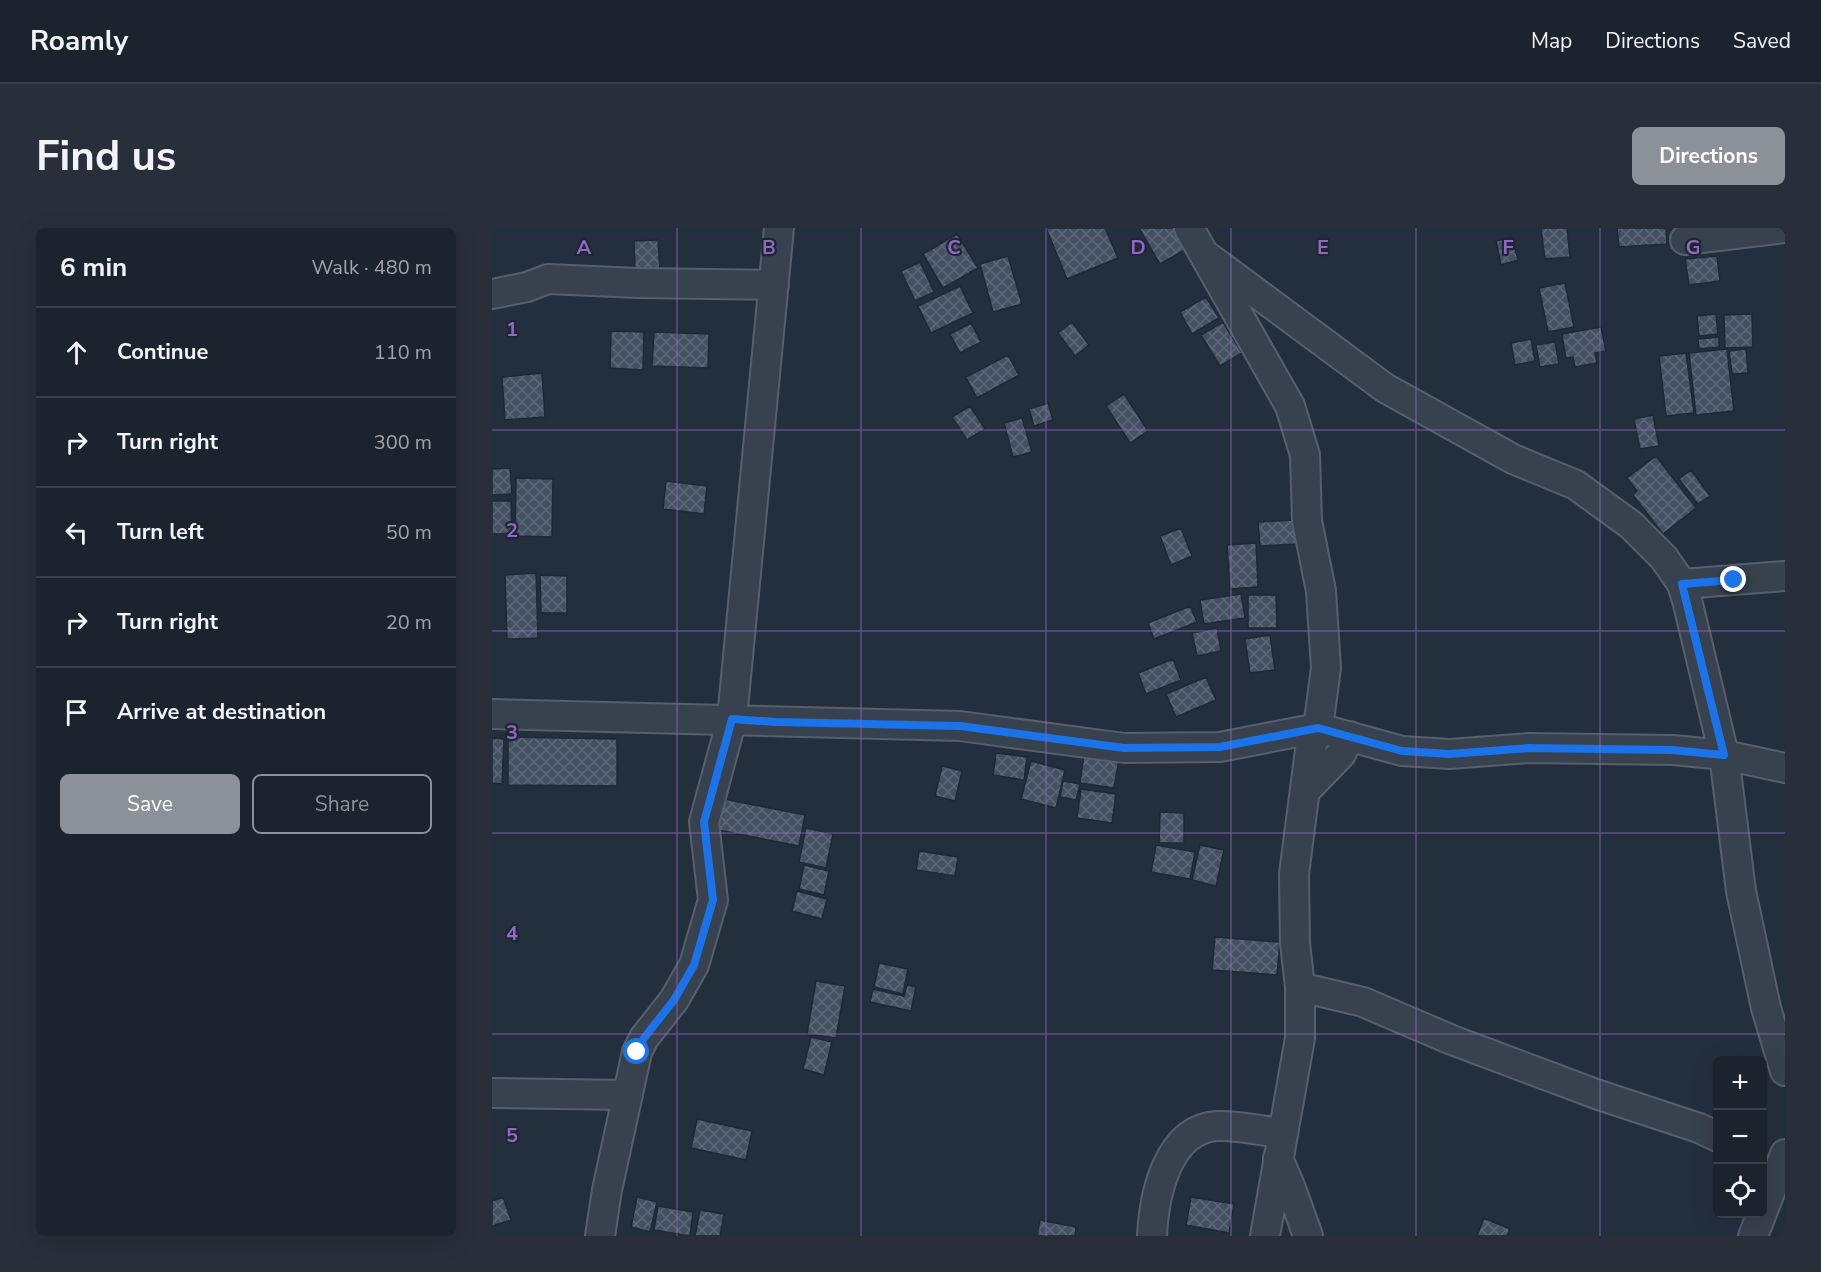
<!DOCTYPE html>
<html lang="en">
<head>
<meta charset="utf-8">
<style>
	:root { --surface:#1b232e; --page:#282f3a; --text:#f1f3f6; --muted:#a0a4aa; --line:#39404a; --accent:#8c9099 }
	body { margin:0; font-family:"Nunito Sans",sans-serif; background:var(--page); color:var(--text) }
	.controls { position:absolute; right:18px; bottom:18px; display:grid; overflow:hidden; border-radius:9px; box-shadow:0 6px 24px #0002 }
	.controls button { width:54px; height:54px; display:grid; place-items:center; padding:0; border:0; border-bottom:2px solid var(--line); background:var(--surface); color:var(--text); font:30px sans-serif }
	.stop { position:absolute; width:18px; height:18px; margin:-14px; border:4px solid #1a73e8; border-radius:50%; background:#fff }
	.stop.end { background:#1a73e8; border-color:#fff; box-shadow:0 2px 6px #0008 }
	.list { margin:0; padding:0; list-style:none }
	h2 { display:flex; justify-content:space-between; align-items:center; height:78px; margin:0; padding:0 24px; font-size:26px }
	h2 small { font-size:20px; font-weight:400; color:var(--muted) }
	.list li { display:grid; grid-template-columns:39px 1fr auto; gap:18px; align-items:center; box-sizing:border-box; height:90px; padding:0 24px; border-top:2px solid var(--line) }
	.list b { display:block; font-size:22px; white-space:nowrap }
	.list em { font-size:20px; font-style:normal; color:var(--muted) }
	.actions { display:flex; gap:12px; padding:18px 24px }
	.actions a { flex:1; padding:14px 0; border:2px solid var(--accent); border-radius:9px; text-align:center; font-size:21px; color:var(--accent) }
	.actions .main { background:var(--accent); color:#fff }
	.icon { flex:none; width:33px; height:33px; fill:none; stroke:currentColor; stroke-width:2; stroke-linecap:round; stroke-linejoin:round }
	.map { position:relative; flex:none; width:1293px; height:1008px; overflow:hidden; border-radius:9px }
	header { display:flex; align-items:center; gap:36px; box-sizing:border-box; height:84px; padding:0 30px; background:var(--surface); border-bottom:2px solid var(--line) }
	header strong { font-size:28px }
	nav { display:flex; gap:33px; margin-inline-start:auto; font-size:21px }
	.intro { display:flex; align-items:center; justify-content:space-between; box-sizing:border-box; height:144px; padding:0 36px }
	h1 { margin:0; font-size:42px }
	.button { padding:15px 27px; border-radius:9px; background:var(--accent); color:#fff; font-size:21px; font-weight:700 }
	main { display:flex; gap:36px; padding:0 36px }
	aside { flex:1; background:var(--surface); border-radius:9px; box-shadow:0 6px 24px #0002 }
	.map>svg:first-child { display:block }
</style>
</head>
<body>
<header>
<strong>Roamly</strong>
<nav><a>Map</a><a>Directions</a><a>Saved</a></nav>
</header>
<div class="intro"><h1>Find us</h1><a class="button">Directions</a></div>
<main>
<aside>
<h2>6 min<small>Walk · 480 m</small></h2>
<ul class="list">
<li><svg class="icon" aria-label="ahead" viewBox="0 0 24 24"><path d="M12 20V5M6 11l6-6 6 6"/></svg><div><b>Continue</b></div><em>110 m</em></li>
<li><svg class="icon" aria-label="right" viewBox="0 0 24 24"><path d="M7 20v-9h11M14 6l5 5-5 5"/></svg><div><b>Turn right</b></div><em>300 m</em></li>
<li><svg class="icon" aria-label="left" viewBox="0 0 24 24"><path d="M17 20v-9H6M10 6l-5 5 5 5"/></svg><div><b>Turn left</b></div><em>50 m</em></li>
<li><svg class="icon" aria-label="right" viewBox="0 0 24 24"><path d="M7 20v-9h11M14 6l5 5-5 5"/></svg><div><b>Turn right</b></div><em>20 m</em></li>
<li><svg class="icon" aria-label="arrive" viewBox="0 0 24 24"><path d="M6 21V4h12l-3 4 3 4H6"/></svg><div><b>Arrive at destination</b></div></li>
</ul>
<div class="actions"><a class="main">Save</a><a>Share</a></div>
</aside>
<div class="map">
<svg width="1293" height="1008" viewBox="0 0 1293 1008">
	<defs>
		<pattern id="building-cross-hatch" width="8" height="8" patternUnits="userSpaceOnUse" patternTransform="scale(1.5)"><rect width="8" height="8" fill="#455162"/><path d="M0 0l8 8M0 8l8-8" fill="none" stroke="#5d6877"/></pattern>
	</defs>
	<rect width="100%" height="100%" fill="#242f3e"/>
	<path fill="url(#building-cross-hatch)" stroke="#1f2835" stroke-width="1.5" d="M554 0H613L626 30 575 51Z
		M647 0H684L696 20 668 36Z
		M1049 0H1075L1078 29 1053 31Z
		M1125 0H1174L1175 16 1127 19Z
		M465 6 486 40 451 60 431 26Z
		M1020 9 1026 32 1009 37 1004 13Z
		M166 12 168 42 143 43 142 13Z
		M516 28 530 76 501 84 488 36Z
		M1225 28 1228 53 1197 57 1193 31Z
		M428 34 442 64 423 73 409 43Z
		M1073 55 1082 99 1056 104 1047 60Z
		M468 58 481 85 439 105 426 78Z
		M714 69 727 90 700 106 688 84Z
		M1224 86 1226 106 1207 108 1205 88Z
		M1260 86 1261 119 1233 120 1232 87Z
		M580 94 597 117 583 128 566 105Z
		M731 94 750 125 728 138 709 107Z
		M479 95 489 114 468 125 458 106Z
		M1109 99 1114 123 1103 125 1105 135 1083 139 1081 129 1074 130 1070 106Z
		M119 103 152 104 151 142 118 140Z
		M162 104 217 106 216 140 160 138Z
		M1227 109V119L1207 121 1206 111Z
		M1039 111 1043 133 1023 137 1019 115Z
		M1063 114 1067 136 1048 139 1044 117Z
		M1235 121 1242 183 1204 187 1197 125Z
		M1254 121 1256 145 1240 146 1237 123Z
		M1194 125 1202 185 1174 188 1167 128Z
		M516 127 527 147 485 170 474 149Z
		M50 145 53 189 13 192 10 149Z
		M632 166 656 203 638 215 614 178Z
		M556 175 561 192 542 198 537 181Z
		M478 178 493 201 475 212 460 189Z
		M1161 187 1167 218 1148 221 1142 191Z
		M530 190 540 224 521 229 512 195Z
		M1164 228 1204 280 1171 306 1141 267 1145 263 1135 250Z
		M18 240 20 266 0 267V241Z
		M1199 242 1218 268 1206 276 1187 251Z
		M24 250 61 251 60 309 23 308Z
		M174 253 215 258 212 286 171 281Z
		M0 273H19L20 306H0Z
		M803 292 804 316 768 318 766 294Z
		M689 300 700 328 679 337 668 308Z
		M764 315 766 359 738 361 735 317Z
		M44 345 46 410 15 411 13 347Z
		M48 347 75 348V385H49Z
		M749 366 753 390 712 396 708 372Z
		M756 367H784L785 400H756Z
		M698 378 705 394 662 411 656 395Z
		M725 400 729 423 705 428 700 405Z
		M778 407 783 442 758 445 753 411Z
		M681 431 689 452 654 466 646 445Z
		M714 449 724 472 684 489 674 466Z
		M16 509 125 511V558L16 557Z
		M0 510 12 511 10 556 0 555Z
		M504 525 535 529 532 552 501 547Z
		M592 526 627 531 622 560 588 555Z
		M539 533 573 542 564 580 529 571Z
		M450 538 470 543 463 573 443 568Z
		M571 553 588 556 584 572 568 569Z
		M589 561 624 566 620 595 585 590Z
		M227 570 313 587 307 618 221 601Z
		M668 584 692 585V615H667Z
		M314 600 341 606 334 640 307 634Z
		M664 617 703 624 698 651 659 644Z
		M708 617 732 622 724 658 700 652Z
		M427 623 466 629 463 648 424 642Z
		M312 637 337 643 332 667 307 661Z
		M305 663 335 671 330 691 300 683Z
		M723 709 788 714 785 747 720 742Z
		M387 735 416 741 411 766 382 759Z
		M324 753 353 758 344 810 315 806Z
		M415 757 424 759 419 783 378 774 381 761 412 768Z
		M319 809 340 814 332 847 311 841Z
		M205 891 260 903 254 932 199 920Z
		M11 969 19 992 0 998V973Z
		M145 969 165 974 158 1004 139 999Z
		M699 969 742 976 737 1005 694 997Z
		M166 978 201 984 198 1008 162 1002Z
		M208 982 232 986 228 1008H203Z
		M992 990 1018 1001 1015 1008H985Z
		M548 992 584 999 583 1008H545Z"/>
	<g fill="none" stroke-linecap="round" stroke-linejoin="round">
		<defs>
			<path id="minor" d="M697 0 798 178 813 227 815 293 829 363 834 440 826 500 818 522 802 646 803 715 808 759V810L773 1008
				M1193 12 1293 0
				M712 26 893 160 1021 231 1084 257 1139 297 1172 330 1190 356 1196 376 1232 527 1249 663 1274 780 1293 843
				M0 66 35 59 56 51 146 55 282 57
				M1190 356 1293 348
				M0 486 468 498 632 520 728 519 826 500 910 523 958 526 1037 520 1181 522 1232 527 1293 540
				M814 562 849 526 858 508
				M808 759 871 774 960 812 1104 866 1207 900 1226 909
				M0 865 136 867
				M786 930 798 958 816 1008
				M108 1008 115 962 145 824 152 810 182 772 202 737 221 672 212 594 240 491 287 0
				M660 1008C662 968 675 901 725 898 746 897 769 903 790 905
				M1261 1008 1293 926"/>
		</defs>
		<use href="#minor" stroke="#565f6c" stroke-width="32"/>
		<use href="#minor" stroke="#38414e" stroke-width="28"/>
	</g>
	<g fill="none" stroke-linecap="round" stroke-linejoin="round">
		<path stroke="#1a73e8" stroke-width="8" d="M145 824 152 810 182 772 202 737 221 672 212 594 240 491 284 494 468 498 632 520 728 519 826 500 910 523 958 526 1036 520 1180 522 1232 527 1190 356 1242 352"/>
	</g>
	<path fill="none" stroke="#9266c3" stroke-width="1.5" stroke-opacity="0.55" d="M185 0V1008M369 0V1008M554 0V1008M739 0V1008M924 0V1008M1108 0V1008M0 202H1293M0 403H1293M0 605H1293M0 806H1293"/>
	<g font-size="20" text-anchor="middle" font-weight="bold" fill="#9266c3" stroke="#1d2633" stroke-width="4.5" stroke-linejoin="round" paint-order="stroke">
		<text x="92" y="26">A</text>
		<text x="277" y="26">B</text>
		<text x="462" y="26">C</text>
		<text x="646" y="26">D</text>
		<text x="831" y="26">E</text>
		<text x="1016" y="26">F</text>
		<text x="1201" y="26">G</text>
		<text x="20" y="108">1</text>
		<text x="20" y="309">2</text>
		<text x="20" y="511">3</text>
		<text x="20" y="712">4</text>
		<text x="20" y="914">5</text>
	</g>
</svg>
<div class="controls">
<button>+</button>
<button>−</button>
<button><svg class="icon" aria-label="locate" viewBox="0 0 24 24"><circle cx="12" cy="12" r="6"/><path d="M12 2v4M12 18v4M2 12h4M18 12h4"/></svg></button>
</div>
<div class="stop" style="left:145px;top:824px"></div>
<div class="stop end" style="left:1242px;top:352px"></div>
</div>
</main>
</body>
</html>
